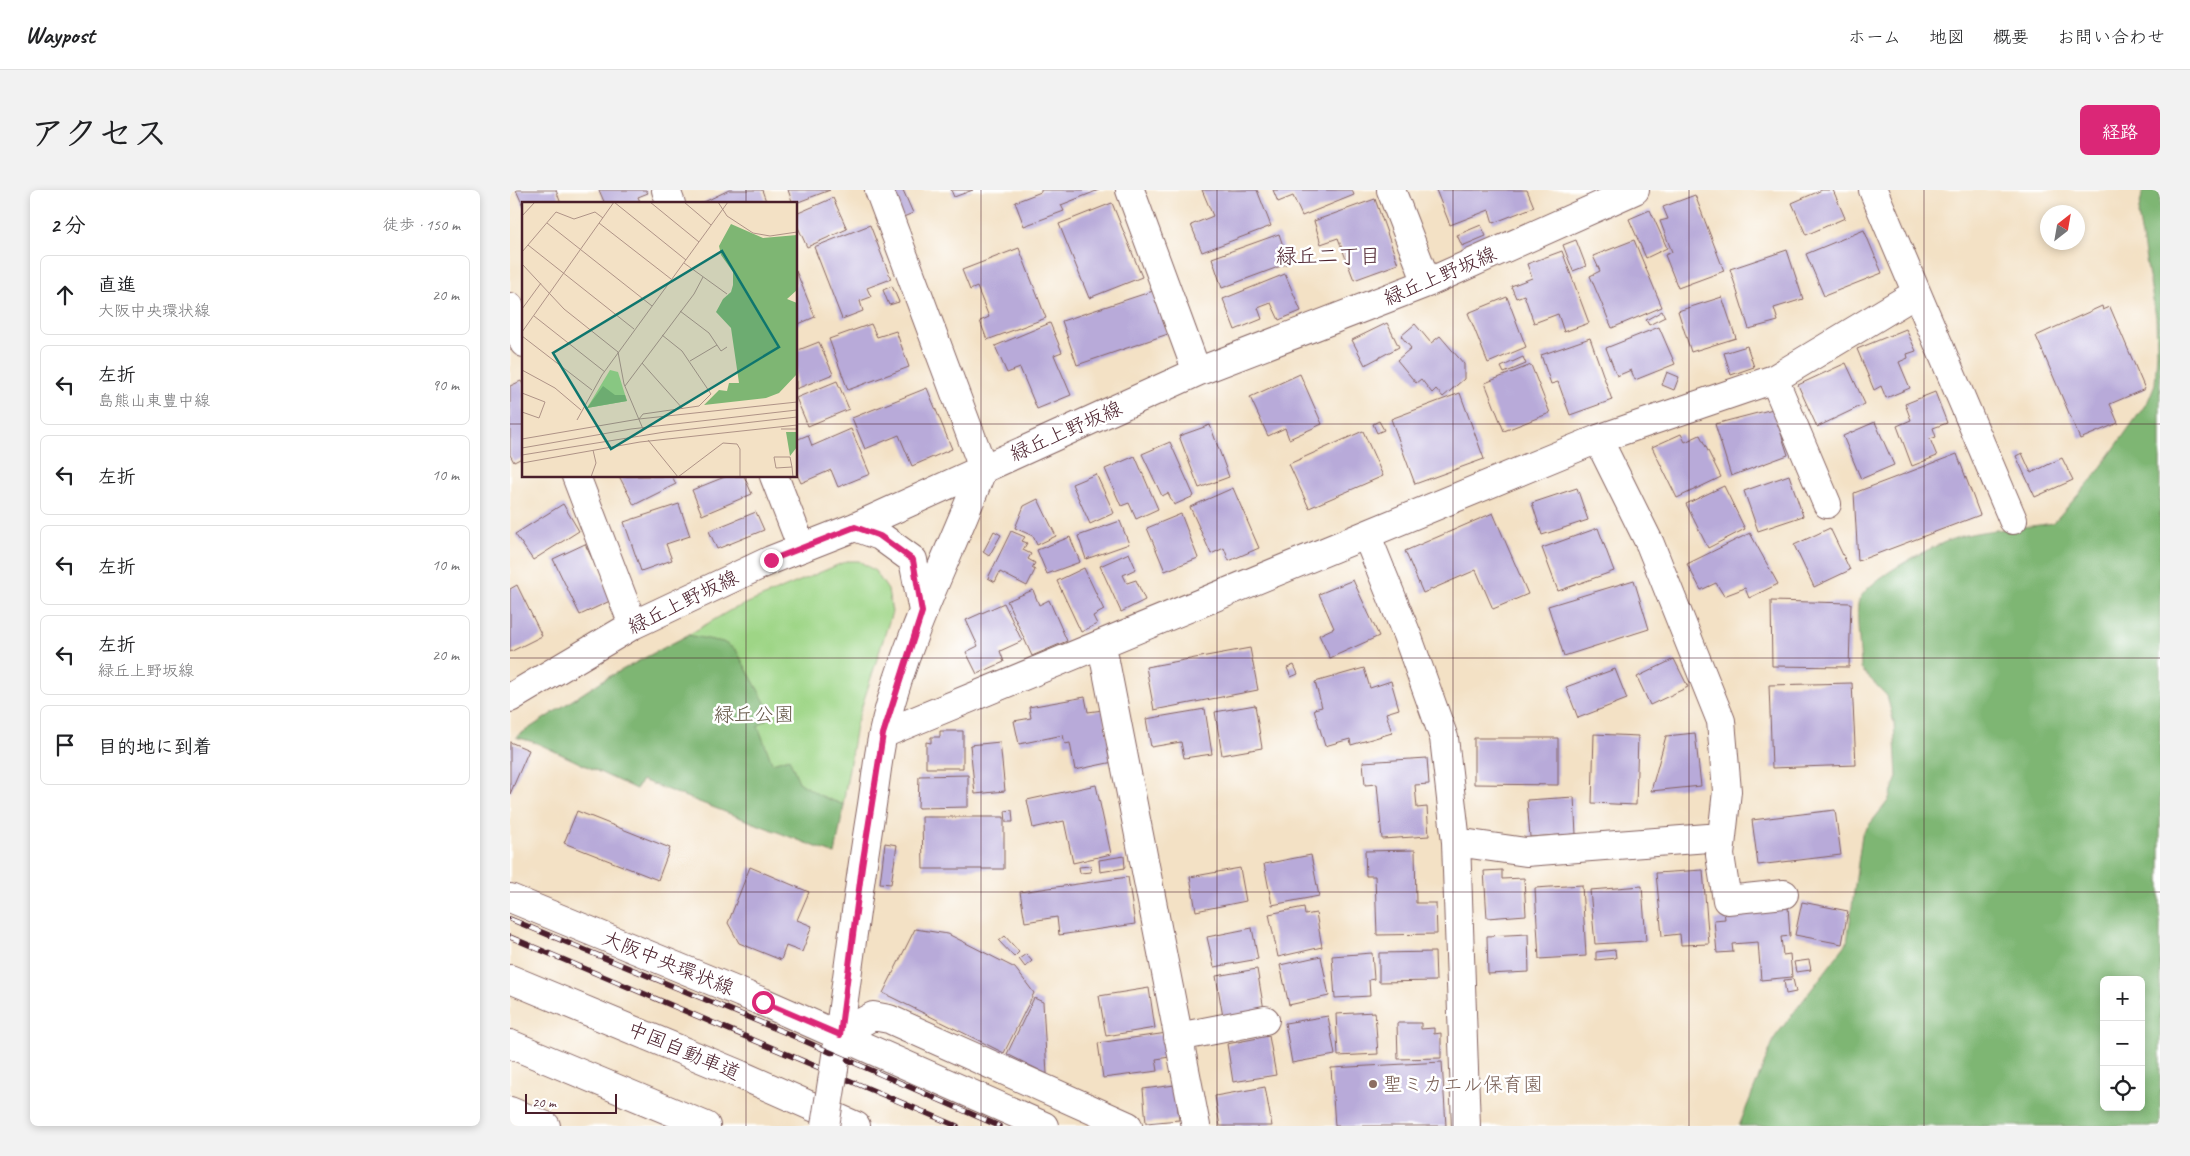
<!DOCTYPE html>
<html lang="ja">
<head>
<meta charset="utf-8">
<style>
	:root { --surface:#fff; --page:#f2f2f2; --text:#202124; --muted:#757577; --line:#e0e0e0; --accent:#db2777 }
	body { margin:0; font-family:Caveat,"Klee One",sans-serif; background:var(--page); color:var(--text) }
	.controls { position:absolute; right:15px; bottom:15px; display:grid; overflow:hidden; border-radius:8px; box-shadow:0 2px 8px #0003 }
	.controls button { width:45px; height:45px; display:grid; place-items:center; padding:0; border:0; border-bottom:1px solid var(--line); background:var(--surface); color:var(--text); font:25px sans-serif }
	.compass { position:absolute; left:1530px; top:15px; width:45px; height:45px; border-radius:50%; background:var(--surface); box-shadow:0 2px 8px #0003; rotate:31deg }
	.scale { position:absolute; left:15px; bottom:12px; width:92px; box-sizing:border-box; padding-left:5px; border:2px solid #4a1f2b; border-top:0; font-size:14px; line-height:18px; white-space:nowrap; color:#4a1f2b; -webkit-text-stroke:4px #fff; paint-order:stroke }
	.stop { position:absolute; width:15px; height:15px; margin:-11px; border:4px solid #db2777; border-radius:50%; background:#fff }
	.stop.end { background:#db2777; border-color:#fff; box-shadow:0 1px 5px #0008 }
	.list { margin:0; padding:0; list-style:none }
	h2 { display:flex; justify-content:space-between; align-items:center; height:65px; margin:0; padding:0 20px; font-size:21px }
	h2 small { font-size:16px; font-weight:400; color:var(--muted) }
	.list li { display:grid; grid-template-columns:32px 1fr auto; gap:15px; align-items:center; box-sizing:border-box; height:80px; margin:0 10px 10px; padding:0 10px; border:1px solid var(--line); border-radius:8px }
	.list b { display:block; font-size:19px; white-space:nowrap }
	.list p { margin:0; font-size:16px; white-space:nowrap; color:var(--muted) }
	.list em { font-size:16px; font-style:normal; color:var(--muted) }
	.icon { flex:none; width:28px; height:28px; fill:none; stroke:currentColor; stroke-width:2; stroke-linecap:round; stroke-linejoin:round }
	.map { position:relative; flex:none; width:1650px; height:936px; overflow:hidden; border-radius:8px }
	header { display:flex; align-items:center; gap:30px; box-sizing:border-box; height:70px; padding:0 25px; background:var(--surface); border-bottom:1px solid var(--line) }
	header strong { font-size:24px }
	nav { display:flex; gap:28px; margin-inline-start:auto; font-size:18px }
	.intro { display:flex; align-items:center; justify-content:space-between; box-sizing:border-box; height:120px; padding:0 30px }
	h1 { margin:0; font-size:35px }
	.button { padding:12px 22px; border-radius:8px; background:var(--accent); color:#fff; font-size:18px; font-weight:700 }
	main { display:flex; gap:30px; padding:0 30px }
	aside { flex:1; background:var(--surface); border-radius:8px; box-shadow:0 2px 8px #0003 }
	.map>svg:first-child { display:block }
</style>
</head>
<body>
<header>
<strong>Waypost</strong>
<nav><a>ホーム</a><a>地図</a><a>概要</a><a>お問い合わせ</a></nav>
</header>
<div class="intro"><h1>アクセス</h1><a class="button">経路</a></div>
<main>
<aside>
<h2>2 分<small>徒歩 · 150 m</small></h2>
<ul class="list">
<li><svg class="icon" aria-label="ahead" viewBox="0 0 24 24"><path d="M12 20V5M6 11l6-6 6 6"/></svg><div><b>直進</b><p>大阪中央環状線</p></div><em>20 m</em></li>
<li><svg class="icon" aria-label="left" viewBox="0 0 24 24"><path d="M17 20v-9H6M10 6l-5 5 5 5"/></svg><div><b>左折</b><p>島熊山東豊中線</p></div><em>90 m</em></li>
<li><svg class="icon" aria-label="left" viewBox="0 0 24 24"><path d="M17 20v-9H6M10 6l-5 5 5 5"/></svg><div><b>左折</b></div><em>10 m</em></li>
<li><svg class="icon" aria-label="left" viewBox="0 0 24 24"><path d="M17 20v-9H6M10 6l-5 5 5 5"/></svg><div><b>左折</b></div><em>10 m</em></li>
<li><svg class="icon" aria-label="left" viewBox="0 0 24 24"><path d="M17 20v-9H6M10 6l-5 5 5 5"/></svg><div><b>左折</b><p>緑丘上野坂線</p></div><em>20 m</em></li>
<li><svg class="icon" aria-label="arrive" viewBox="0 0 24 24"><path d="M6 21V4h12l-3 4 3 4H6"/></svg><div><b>目的地に到着</b></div></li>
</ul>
</aside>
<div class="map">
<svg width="1650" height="936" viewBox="0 0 1650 936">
	<rect width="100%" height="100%" fill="#fff"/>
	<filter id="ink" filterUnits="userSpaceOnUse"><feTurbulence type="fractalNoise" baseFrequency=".02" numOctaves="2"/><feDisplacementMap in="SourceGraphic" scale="10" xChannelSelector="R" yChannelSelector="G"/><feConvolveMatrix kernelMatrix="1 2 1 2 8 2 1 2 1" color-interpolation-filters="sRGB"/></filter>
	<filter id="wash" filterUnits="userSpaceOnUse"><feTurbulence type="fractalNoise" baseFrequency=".0096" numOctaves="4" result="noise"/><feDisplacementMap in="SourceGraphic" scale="20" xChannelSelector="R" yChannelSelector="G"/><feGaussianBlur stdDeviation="1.12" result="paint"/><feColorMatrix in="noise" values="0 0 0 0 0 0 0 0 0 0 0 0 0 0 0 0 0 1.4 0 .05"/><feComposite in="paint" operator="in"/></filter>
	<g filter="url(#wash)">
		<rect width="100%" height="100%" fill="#f3e1c5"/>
		<path fill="#9ed586" stroke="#747a58" d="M337 371H349L365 381 378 400 382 422 346 535 325 664 132 590 126 599 27 553 6 547 95 489 178 445 219 421Z"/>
		<path fill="#7eb673" stroke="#646a4f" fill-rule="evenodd" d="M1633 0H1650V936H1229L1265 847 1337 753 1352 644 1378 611 1387 587 1384 533 1377 506 1351 479C1351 466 1345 419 1349 410 1359 388 1428 352 1452 346 1480 339 1513 338 1543 333L1584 287 1638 211 1645 194 1647 162 1646 127 1628 24ZM1594 790H1631V917H1594Z
			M178 445 213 452 226 460 262 525 248 536 262 573 279 568 289 592 309 605 334 615 325 664 132 590 126 599 27 553 6 547 95 489Z"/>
		<g id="blocks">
			<path fill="#b8aad9" d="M6 0H46L51 14H14V18Z
				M89 0H136L138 3 128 7 131 14H95Z
				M219 0H252L257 14H190Z
				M278 0H320L283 14Z
				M388 0H393L403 23 391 28 380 4Z
				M441 0H463L444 7Z
				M531 0H589L551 15 554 21 514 36 505 12 531 2Z
				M692 0H747L761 36 692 62 681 35 703 26Z
				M763 0H842L844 5 792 26 783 6 768 12Z
				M926 0H1017L1024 17 983 33 979 20 940 35Z
				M1312 0H1323L1335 28 1296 45 1282 13Z
				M1185 5 1214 81 1168 98 1155 65 1162 62 1150 31 1158 29 1153 17Z
				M323 8 337 39 297 57 286 33V24Z
				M865 9 888 74 844 90 828 48 811 54 804 31Z
				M602 13 632 87 579 108 549 34Z
				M1140 20 1157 58 1136 68 1119 29Z
				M360 35 381 89 357 98 361 107 350 111 353 121 332 129 304 57Z
				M971 35 976 46 952 56 947 45Z
				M1354 40 1372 83 1314 106 1296 64Z
				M769 44 779 73 712 98 702 68Z
				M1066 50 1076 76 1063 81 1053 55Z
				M1124 50 1152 117 1102 138 1080 86 1090 81 1083 66Z
				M509 58 536 128 477 150 470 131 479 127 467 97 460 100 452 80Z
				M1277 60 1293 109 1264 118 1268 131 1239 139 1220 79Z
				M1052 61 1079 133 1054 142 1048 124 1024 133 1014 105 1006 108 1001 96 1022 88 1017 74Z
				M286 81 305 127 286 135Z
				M775 84 791 121 769 130 761 113 748 118 752 129 725 140 713 109Z
				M382 96 389 112 379 115 373 100Z
				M643 101 658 144 567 175 552 131Z
				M997 107 1016 157 978 173 958 123Z
				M1212 107 1226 148 1181 162 1168 121Z
				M1592 116 1593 120 1600 117 1635 199 1600 214 1608 233 1570 249 1526 146Z
				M1152 121 1155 127 1139 135 1136 130Z
				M540 133 552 162 544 165 561 205 527 219 510 178 497 183 485 156Z
				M877 133 889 157 855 175 842 150Z
				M361 134 367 147 386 141 399 177 338 200 319 149Z
				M905 134 921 153 930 146 954 174V189L933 207 926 199 922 203 911 189 906 193 887 170 901 158 891 146Z
				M1149 137 1165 174 1125 190 1121 180 1107 186 1096 158Z
				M1396 139 1406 161 1397 164 1398 168 1389 172 1400 198 1376 208 1371 196 1364 200 1347 159Z
				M1080 148 1102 210 1060 225 1048 192 1041 194 1031 165Z
				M309 152 323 184 286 199V161Z
				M1237 156 1244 177 1221 185 1214 163Z
				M1013 167 1016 174 994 183 991 177Z
				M1336 173 1355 214 1307 237 1288 195Z
				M1021 175 1040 223 994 241 975 193Z
				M1157 182 1169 187 1164 200 1152 195Z
				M790 184 812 234 779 249 775 238 758 246 740 207Z
				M11 191 14 196V267L4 272 0 265V196Z
				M327 191 339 219 298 236 286 208Z
				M417 198 442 259 402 276 389 245 355 259 342 228Z
				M1425 202 1437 233 1423 238 1426 247 1420 249 1427 266 1402 276 1387 236 1401 230 1395 214Z
				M950 203 974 269 905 294 881 229Z
				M1263 219 1278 265 1221 286 1205 234Z
				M869 231 874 240 867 243 863 234Z
				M1365 232 1384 275 1351 289 1333 246Z
				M700 235 719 287 689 298 669 246Z
				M341 239 360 284 328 297 321 280 291 293 286 282V250L298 245 302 256Z
				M853 241 873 286 799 318 779 274Z
				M1171 244 1175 252 1190 245 1211 287 1167 308 1142 257Z
				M660 252 684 306 664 315 658 303 652 306 632 264Z
				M1512 263 1521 283 1552 268 1563 290 1525 307 1506 266Z
				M1447 264 1470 325 1348 371 1344 303Z
				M625 266 648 319 626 329 619 313 611 316 595 279Z
				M586 284 604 323 580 334 562 294Z
				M1279 285 1293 326 1248 341 1234 301Z
				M109 286H162L166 294 124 315Z
				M217 286H234L242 304 192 325 182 300Z
				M1214 296 1235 339 1198 358 1176 314Z
				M723 298 749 358 719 371 714 358 701 364 680 317Z
				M1067 298 1078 330 1032 345 1022 313Z
				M528 309 546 346 527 355 523 346 505 338 514 316Z
				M53 314 69 341 23 370 5 344Z
				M169 314 180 346 156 354 162 370 131 381 114 332Z
				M246 322 254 340 207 359 199 341Z
				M983 323 1018 404 983 419 966 380 913 403 895 361Z
				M671 324 688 368 655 381 637 338Z
				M610 331 619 354 576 369 568 346Z
				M1088 338 1104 381 1048 401 1032 358Z
				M1320 338 1340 380 1304 397 1284 355Z
				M484 341 491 345 479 366 473 362Z
				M501 341 515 347 512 351 517 353 513 360 521 364 518 369 525 373 522 378 525 380 517 396 490 382 485 392 478 388Z
				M1240 343 1268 394 1239 408 1235 398 1214 406 1206 393 1191 400 1177 374Z
				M560 347 570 372 537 384 527 360Z
				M75 354 102 410 70 425 43 369Z
				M619 363 626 379 613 385 617 393 626 390 635 410 611 422 590 376Z
				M574 378 594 420 583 426 587 434 571 442 547 391Z
				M843 390 869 446 820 468 809 445 824 438 809 404Z
				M1124 390 1139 439 1054 466 1038 416Z
				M7 395 32 446 0 462V399Z
				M523 400 529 415 539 410 557 451 522 466 497 411Z
				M1261 411 1341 413 1339 477 1262 476Z
				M494 413 512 451 490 461 494 472 467 484 456 462 468 456 456 430Z
				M740 458 748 500 644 520 636 477Z
				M1164 469 1178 497 1140 515 1127 487Z
				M784 475 788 484 781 487 777 478Z
				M854 478 860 498 881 491 889 519 876 523 882 543 841 555 840 549 815 556 804 519 812 517 805 492Z
				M1105 479 1117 509 1068 528 1056 497Z
				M1342 493 1346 575 1262 578 1259 495Z
				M575 507 578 522 593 520 603 572 565 580 560 553 555 554 553 545 509 554 504 531 521 528 519 517Z
				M745 515 752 558 712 565 705 522Z
				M695 519 702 564 674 568 671 552 641 557 636 529Z
				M430 541H453V578H416V552L421 553V547H430Z
				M1185 543 1191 596 1141 601 1156 546Z
				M1084 544 1128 546 1126 615 1082 613Z
				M964 548H1048V595L964 594Z
				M0 552 19 560 0 604Z
				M490 552 495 601 465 604 460 555Z
				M917 568 919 594 905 595 907 618 917 617 919 646 872 649 867 594 855 595 853 572Z
				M458 585V617L408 618 409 586Z
				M586 595 601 664 563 673 554 631 523 638 517 610Z
				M1064 607 1066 644 1020 647 1017 610Z
				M502 620 503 632H496L495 621Z
				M1325 620 1331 665 1248 675 1242 630Z
				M67 621 160 658 148 690 54 653Z
				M412 627H494V679H413Z
				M375 653 387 655 381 694 370 693Z
				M905 660 906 713H926L927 744 867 745 865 686H856L855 661Z
				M801 665 809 706 762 715 754 674Z
				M614 666 615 678 590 682 589 670Z
				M580 676 581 682 570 683 569 677Z
				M240 677 299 702 287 730 302 736 292 762 276 756 271 770 229 753 218 733Z
				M730 678 736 711 686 721 680 687Z
				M992 680V689L1014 688 1016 725 977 728 974 681Z
				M1193 680 1199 754 1171 755 1170 744 1152 746 1146 683Z
				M618 687 625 734 549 745 547 727 515 732 510 702Z
				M1072 695 1076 766 1029 769 1025 698Z
				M1132 696 1136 751 1085 754 1080 700Z
				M1292 712 1338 721 1332 754 1285 745Z
				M1278 716 1280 746 1271 747 1273 765 1280 764 1282 787 1251 790 1248 752 1222 754 1223 762 1207 763 1204 730 1215 729 1214 721Z
				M794 717 795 725 806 723 812 757 768 767 759 724Z
				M742 738 748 769 704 777 697 747Z
				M405 739 438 744 505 778 524 803 494 863 373 803Z
				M1018 744 1019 782 978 784 977 746Z
				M495 746 509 762 504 767 489 751Z
				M1105 760 1106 768 1086 770V762Z
				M925 762 926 791 869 792V763Z
				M862 763 864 789 859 790 860 806 825 808 822 766Z
				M516 764 522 771 515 777 509 769Z
				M811 766 819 806 779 815 770 775Z
				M1299 770 1301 780 1286 782 1284 772Z
				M747 779 754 820 713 827 706 786Z
				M1283 789 1286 802 1276 804 1274 790Z
				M639 798 645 838 596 846 589 806Z
				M524 808 533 812 537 884 497 864Z
				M865 822 868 864 828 866 826 824Z
				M818 826 825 865 782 873 775 833Z
				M887 833H911V839L924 838V844L931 843V868L888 869Z
				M657 843 660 867 646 869 648 881 593 888 588 853Z
				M759 846 766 885 723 892 717 854Z
				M932 872 936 936H825L821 878Z
				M665 895 669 930 636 933 633 899Z
				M755 897 762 936H710L705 906Z"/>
		</g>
	</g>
	<g filter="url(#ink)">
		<use href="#blocks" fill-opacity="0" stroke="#856361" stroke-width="1"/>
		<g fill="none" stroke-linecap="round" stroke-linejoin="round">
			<defs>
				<path id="minor" d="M156 0 161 14
					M369 0 473 278
					M620 0 687 182
					M881 0 917 93
					M1363 0 1503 330
					M0 117 14 153
					M1264 189 1317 314
					M1088 249 1140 354 1211 531 1217 601 1210 665 1217 710 1274 704
					M66 286 123 435
					M264 286 292 358
					M345 337 370 346 403 370 413 421
					M857 346 897 445 934 548 946 652 956 936
					M592 456 686 936
					M0 508 123 435 261 370 345 337 687 182 917 93 1125 0
					M373 544 1088 249 1264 189 1405 104
					M946 652 1016 662 1211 647
					M329 845 363 826 379 829 618 936
					M668 847 755 830
					M324 879C337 793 347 706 361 621 366 591 368 560 376 531 398 443 441 362 473 278"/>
				<path id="major" d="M0 708 253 812 534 936
					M0 921 36 936"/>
				<path id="highway" d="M0 789 231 885 346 936
					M0 854 196 936"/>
			</defs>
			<use href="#minor" stroke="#856361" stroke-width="30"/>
			<use href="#major" stroke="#856361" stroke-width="30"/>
			<use href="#highway" stroke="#856361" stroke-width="30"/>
			<use href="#minor" stroke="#fff" stroke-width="28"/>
			<use href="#major" stroke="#fff" stroke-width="28"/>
			<use href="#highway" stroke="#fff" stroke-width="28"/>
			<defs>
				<path id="rail" d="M0 729 274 842 489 936
					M0 747 447 936"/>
			</defs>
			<use href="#rail" stroke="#4a1f2b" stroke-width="5.5"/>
			<use href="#rail" stroke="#fff" stroke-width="4" stroke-dasharray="11" stroke-linecap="butt"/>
			<defs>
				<path id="minor-bridge" d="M315 936 324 879"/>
			</defs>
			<use href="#minor-bridge" stroke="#856361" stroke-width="30" stroke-linecap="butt"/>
			<use href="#minor-bridge" stroke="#fff" stroke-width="28"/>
		</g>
	</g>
	<g fill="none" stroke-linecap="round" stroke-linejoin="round" filter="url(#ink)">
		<path stroke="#db2777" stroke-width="6" d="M253 812 330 845 352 676 373 544 412 422 403 370 370 346 345 337 261 370"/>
	</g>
	<path fill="none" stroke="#4a1f2b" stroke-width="1" stroke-opacity="0.55" d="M236 0V14M471 0V936M707 0V936M943 0V936M1179 0V936M1414 0V936M0 234H14M286 234H1650M236 286V936M0 468H1650M0 702H1650"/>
	<circle fill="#8d6e63" stroke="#fff" stroke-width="2" cx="863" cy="894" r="5"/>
	<g text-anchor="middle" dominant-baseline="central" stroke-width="5" stroke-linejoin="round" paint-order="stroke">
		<g font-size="20" fill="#4a1f2b" stroke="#fff">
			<text transform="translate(930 86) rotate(-23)">緑丘上野坂線</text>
			<text transform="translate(556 241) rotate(-24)">緑丘上野坂線</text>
			<text transform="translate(173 412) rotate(-26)">緑丘上野坂線</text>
			<text transform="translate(158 773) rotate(22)">大阪中央環状線</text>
			<text transform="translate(174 861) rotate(23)">中国自動車道</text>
		</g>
		<g font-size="20" fill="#635646" stroke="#fff">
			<text x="244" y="524">緑丘公園</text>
		</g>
		<g font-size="20" fill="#785e54" stroke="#fff" text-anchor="start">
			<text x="873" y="894">聖ミカエル保育園</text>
		</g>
		<g font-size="21" fill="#4a1f2b" stroke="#fff">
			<text x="818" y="66">緑丘二丁目</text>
		</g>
	</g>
	<g transform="translate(12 12)">
		<rect width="275" height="275" fill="#f3e1c5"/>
		<path d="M88 168 96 170 105 199 65 206Z" fill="#9ed586"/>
		<path d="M209 22 241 36 275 33V88L265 97 275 101V172L257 191 244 196 182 203 197 188 205 189 207 181H217L209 126 194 110 201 97 209 90 211 83V70L199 53 197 44ZM81 184 93 193H103L105 199 65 206ZM264 230H275V245L268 254Z" fill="#7eb673"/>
		<path fill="none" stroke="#af9387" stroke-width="1" d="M92 0 164 58M128 0 177 40M162 0 189 23M196 0 205 14 231 31 248 34 275 30M0 14 13 0M25 21 130 104M77 21 149 77M6 43 112 127M0 50 34 10 52 17 73 10 81 16M162 61 205 92M0 62 42 107 96 150M0 107 19 81M158 109 187 131 199 149 205 145M12 114 83 170M0 130 92 0M0 134 70 188M96 150 102 182 121 227M168 159 195 143M120 161 161 207M0 168 33 186 59 208M103 184 172 92 181 75M0 191 23 200 17 216 0 210M117 217 121 212 177 204 189 192 160 149 140 133M55 218 80 173 206 0M259 227H275M0 237 117 217 275 200M126 238 156 275M0 246 109 227 275 208M0 253 143 230 275 215M0 261 118 240 275 223M270 265 254 266 252 255H268L270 265 271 275M69 275 74 261 71 248M156 275 201 241 215 242 218 247V275"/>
		<path fill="#0f766e" fill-opacity="0.15" stroke="#0f766e" stroke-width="2.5" d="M200 49 257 145 89 247 31 151Z"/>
		<rect width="275" height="275" fill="none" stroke="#4a1f2b" stroke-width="2.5"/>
	</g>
</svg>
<div class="controls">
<button>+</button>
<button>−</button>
<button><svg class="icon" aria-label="locate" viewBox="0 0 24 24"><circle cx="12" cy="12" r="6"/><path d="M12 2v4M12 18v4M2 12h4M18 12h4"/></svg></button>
</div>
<svg class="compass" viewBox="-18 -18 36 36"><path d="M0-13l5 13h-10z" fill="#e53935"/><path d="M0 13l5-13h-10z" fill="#757577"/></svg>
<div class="scale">20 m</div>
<div class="stop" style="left:253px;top:812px"></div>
<div class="stop end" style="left:261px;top:370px"></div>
</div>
</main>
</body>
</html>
